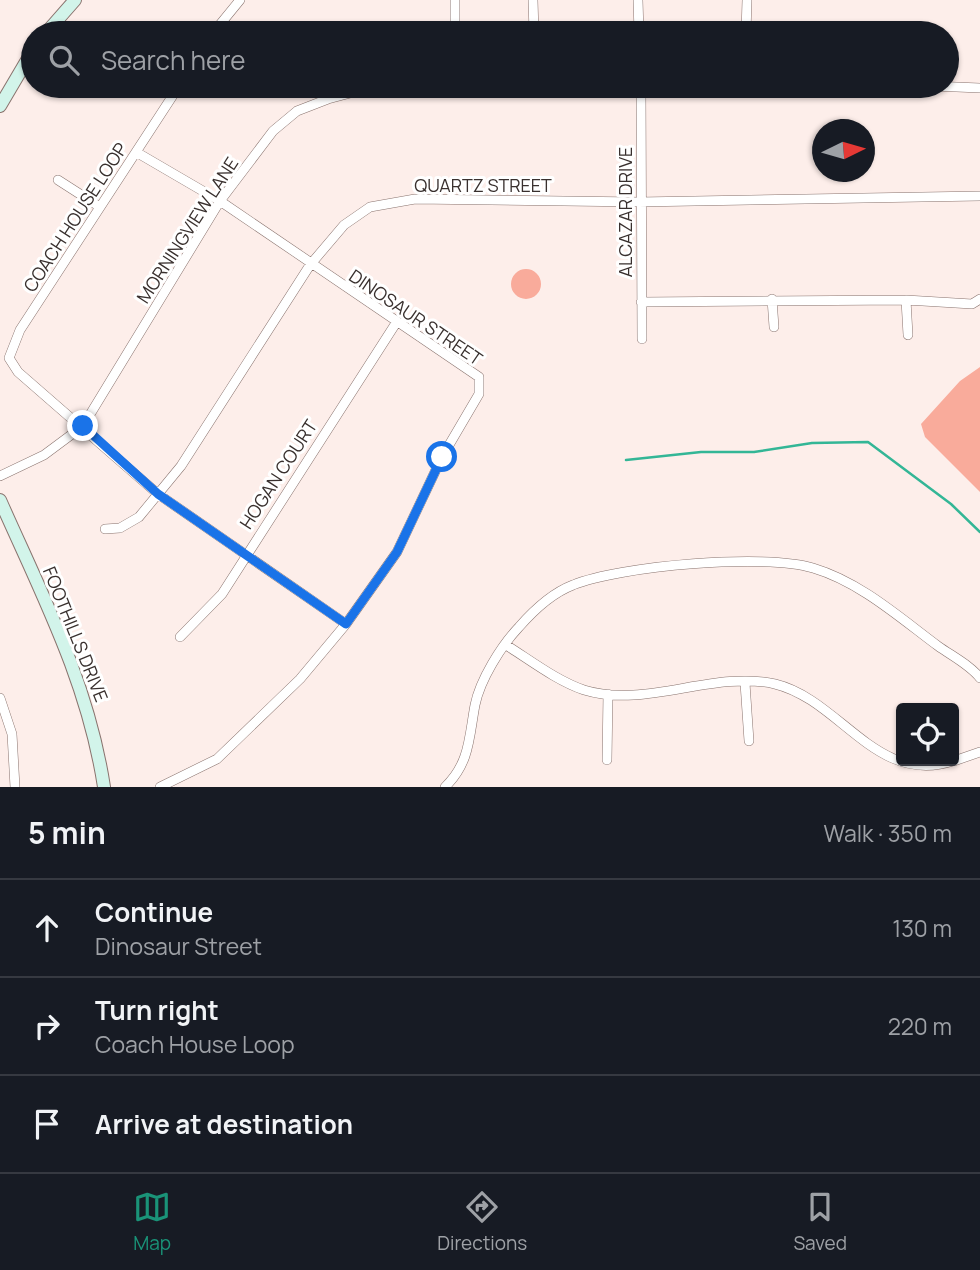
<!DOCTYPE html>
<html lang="en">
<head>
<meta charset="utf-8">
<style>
	:root { --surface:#171b24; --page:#242831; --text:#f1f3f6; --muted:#9ea1a6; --line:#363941; --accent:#1a9378 }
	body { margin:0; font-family:Manrope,sans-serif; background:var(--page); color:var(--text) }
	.controls { position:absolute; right:21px; bottom:21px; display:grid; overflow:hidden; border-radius:7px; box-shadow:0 2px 5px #0004 }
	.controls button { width:63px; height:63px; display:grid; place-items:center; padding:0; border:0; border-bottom:2px solid var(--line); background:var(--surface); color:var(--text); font:35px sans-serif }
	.compass { position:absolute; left:812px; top:119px; width:63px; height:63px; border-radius:50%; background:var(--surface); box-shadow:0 2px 5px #0004; rotate:85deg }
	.stop { position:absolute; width:21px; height:21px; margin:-16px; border:5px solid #1a73e8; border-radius:50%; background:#fff }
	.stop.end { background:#1a73e8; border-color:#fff; box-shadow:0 2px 7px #0008 }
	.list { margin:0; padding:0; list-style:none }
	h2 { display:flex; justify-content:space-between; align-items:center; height:91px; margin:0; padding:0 28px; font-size:30px }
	h2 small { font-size:23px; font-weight:400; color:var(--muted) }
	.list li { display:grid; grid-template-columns:46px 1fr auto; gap:21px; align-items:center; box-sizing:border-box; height:98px; padding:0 28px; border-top:2px solid var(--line) }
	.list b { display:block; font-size:26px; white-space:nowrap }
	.list p { margin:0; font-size:23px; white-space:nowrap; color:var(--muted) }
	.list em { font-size:23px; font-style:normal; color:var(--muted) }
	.icon { flex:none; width:38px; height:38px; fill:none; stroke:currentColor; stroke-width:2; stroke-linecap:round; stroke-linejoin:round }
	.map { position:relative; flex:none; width:980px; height:787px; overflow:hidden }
	.search { position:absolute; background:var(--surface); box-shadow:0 2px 5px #0004; left:21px; right:21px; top:21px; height:77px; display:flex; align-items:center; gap:18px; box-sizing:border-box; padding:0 24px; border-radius:38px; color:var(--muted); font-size:26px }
	.sheet { height:385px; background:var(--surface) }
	nav { display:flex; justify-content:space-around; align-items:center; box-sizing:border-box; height:98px; border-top:2px solid var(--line); background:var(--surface); font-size:19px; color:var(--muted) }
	nav a { display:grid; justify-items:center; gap:4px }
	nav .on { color:var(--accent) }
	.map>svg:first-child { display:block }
</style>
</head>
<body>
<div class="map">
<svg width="980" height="787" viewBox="0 0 980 787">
	<rect width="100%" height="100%" fill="#fdeeea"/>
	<path fill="#f9ab9b" d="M511 284a15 15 0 1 1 30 0a15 15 0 1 1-30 0Z
		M980 367V492L925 437 921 424 960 381Z"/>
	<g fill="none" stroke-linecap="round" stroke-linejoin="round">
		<path stroke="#33b696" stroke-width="2.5" d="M626 460 701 452H754L812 443 868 442 951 504 980 532"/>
		<defs>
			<path id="street" d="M455 0V33
				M533 0 534 33
				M638 0 639 33
				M213 33 240 0
				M746 33 747 0
				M163 86 174 93
				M179 86 20 330 9 358 18 372 158 494 346 624
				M459 86H461
				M641 86 642 339
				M933 86 980 88
				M136 152 220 201 479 377V394L442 457 397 552 346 624 300 679 217 759 160 787
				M58 180 100 207
				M772 299 774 327
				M906 300 908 335
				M641 302 906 300 972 304 980 299
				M0 476 44 455 83 426 220 201 273 131 297 111 328 99 358 91 451 86
				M105 529 120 528 139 517 181 466 310 265 344 225 370 207 415 199 639 202 980 196
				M180 637 222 594 396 323
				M506 645C530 660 557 681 584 690 646 709 713 670 775 684 841 700 876 786 953 761
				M745 683 749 741
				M0 698 12 734 15 787
				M607 760 608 694
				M954 761 980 752
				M445 787C470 763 469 737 475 705 480 680 501 646 519 627 533 611 552 593 573 585 619 566 766 553 813 568 860 582 899 617 938 646 952 656 970 665 980 678"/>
			<path id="secondary" d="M46 33 75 0
				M0 106 33 50
				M0 500C42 595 88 682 104 787"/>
		</defs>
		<use href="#street" stroke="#89736e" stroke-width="10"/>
		<use href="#secondary" stroke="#89736e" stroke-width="14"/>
		<use href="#street" stroke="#fff" stroke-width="9"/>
		<use href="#secondary" stroke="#d2f4ea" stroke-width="12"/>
	</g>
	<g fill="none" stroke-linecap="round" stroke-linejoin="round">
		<path stroke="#1a73e8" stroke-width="9" d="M83 426 158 494 346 624 397 552 442 457"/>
	</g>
	<g text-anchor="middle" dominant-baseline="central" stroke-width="6" stroke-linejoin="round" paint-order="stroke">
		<g font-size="18" fill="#39302e" stroke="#fff">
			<text x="483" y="185">QUARTZ STREET</text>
			<text transform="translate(625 212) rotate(-90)">ALCAZAR DRIVE</text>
			<text transform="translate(75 217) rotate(-57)">COACH HOUSE LOOP</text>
			<text transform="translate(187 230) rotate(-57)">MORNINGVIEW LANE</text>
			<text transform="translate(416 317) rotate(34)">DINOSAUR STREET</text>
			<text transform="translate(278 474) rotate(-57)">HOGAN COURT</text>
			<text transform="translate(76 634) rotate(68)">FOOTHILLS DRIVE</text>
		</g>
	</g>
</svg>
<div class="controls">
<button><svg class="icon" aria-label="locate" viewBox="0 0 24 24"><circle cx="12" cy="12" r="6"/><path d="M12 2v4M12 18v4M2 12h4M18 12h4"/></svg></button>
</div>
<svg class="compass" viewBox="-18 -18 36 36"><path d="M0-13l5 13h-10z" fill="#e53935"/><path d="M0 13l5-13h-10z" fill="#9ea1a6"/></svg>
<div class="stop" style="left:442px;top:457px"></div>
<div class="stop end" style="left:83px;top:426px"></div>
<div class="search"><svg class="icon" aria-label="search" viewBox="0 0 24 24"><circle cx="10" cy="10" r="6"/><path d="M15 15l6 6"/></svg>Search here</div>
</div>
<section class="sheet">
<h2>5 min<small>Walk · 350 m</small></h2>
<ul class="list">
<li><svg class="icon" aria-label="ahead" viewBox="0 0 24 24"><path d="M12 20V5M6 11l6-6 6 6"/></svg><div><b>Continue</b><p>Dinosaur Street</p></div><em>130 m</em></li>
<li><svg class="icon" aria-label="right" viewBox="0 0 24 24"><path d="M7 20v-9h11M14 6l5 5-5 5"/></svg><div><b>Turn right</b><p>Coach House Loop</p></div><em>220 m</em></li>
<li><svg class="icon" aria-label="arrive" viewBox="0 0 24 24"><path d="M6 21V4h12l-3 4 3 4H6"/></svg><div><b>Arrive at destination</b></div></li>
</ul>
</section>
<nav>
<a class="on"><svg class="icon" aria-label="map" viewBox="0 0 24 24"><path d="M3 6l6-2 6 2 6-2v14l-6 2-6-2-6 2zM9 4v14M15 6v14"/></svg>Map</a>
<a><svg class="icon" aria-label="directions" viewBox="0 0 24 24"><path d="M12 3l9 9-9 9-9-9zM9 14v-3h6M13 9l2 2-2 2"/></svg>Directions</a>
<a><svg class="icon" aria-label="saved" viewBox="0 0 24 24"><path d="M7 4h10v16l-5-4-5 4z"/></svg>Saved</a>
</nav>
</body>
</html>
